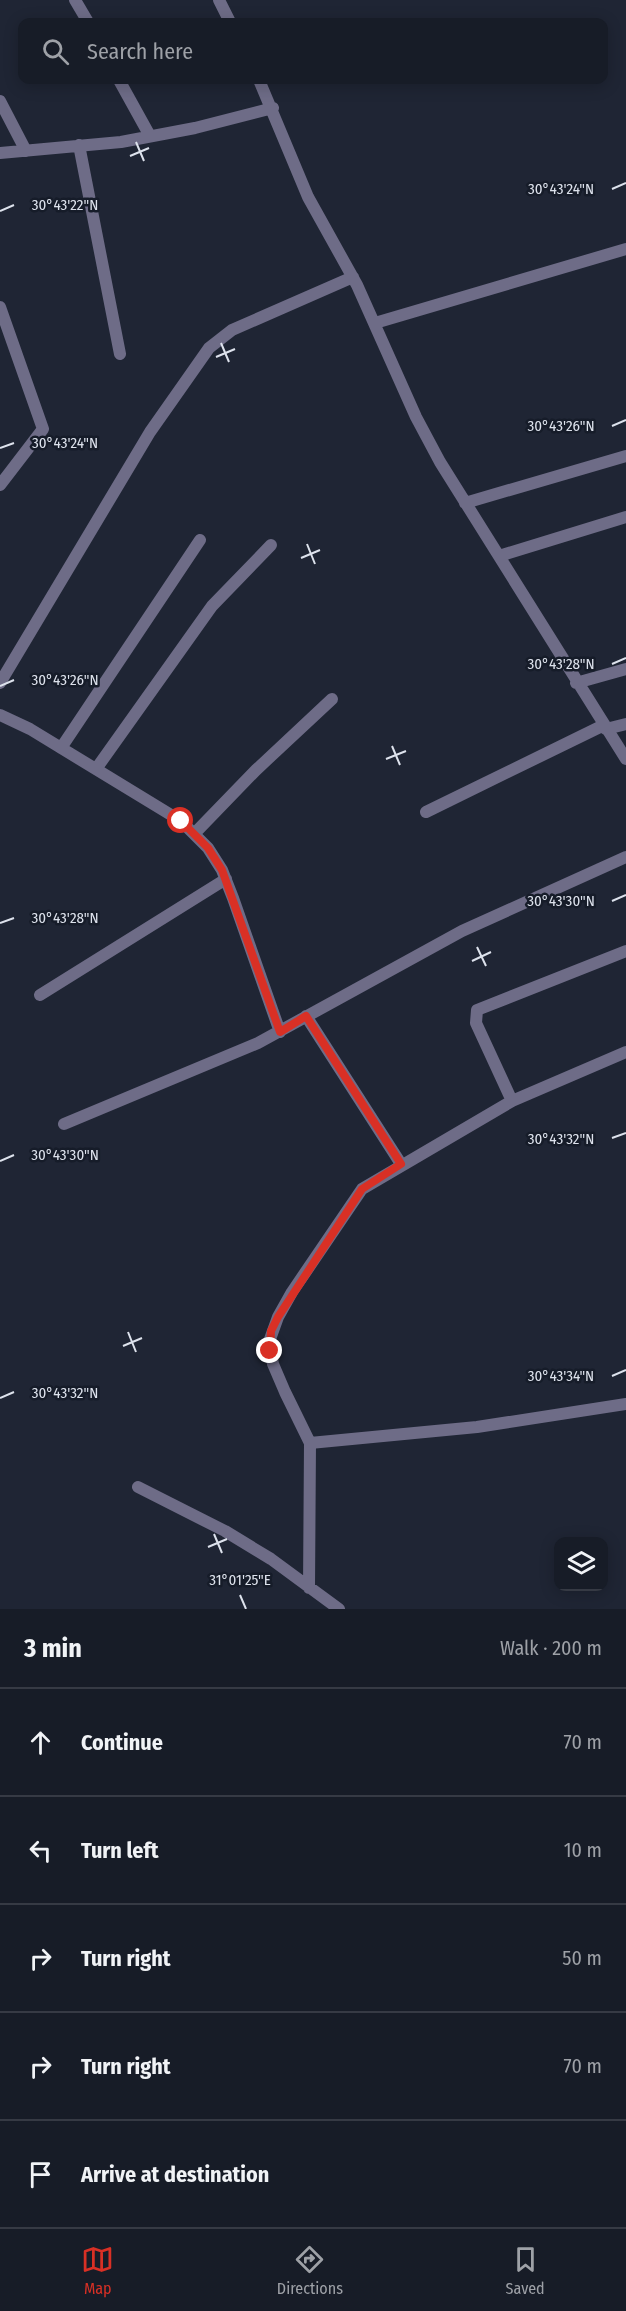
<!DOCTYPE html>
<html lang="en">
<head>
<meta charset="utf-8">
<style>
	:root { --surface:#171c27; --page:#242933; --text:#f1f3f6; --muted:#9ea1a7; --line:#363a44; --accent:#d93025 }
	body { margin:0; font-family:"Fira Sans Condensed",sans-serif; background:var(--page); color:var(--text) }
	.controls { position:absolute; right:18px; bottom:18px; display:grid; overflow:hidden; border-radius:12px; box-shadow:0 3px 15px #0003 }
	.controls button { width:54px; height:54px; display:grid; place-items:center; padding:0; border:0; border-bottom:2px solid var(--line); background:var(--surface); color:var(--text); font:30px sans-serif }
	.stop { position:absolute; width:18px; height:18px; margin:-14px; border:4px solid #d93025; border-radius:50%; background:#fff }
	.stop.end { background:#d93025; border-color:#fff; box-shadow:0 2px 6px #0008 }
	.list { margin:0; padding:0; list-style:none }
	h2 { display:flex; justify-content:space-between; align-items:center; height:78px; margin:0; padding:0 24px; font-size:26px }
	h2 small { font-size:20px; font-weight:400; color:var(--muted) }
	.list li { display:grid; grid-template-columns:39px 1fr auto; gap:18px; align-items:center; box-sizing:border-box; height:108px; padding:0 24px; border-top:2px solid var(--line) }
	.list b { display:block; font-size:22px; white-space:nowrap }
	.list em { font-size:20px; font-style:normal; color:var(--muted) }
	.icon { flex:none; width:33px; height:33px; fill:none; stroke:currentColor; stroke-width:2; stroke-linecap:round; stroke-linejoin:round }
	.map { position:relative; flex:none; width:626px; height:1609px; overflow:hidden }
	.search { position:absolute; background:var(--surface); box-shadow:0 3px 15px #0003; left:18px; right:18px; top:18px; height:66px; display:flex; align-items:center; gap:15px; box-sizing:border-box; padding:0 21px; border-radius:12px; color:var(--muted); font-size:22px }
	.sheet { height:618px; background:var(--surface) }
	nav { display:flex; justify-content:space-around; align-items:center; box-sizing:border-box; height:84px; border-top:2px solid var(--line); background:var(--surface); font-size:16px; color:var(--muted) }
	nav a { display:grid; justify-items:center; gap:3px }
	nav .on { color:var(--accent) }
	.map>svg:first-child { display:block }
</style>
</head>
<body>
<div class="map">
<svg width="626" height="1609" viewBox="0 0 626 1609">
	<rect width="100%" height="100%" fill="#1f2534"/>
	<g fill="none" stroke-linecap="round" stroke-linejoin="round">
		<path stroke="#6e6c87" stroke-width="12" d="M75 0 88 22
			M219 0 230 22
			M119 80 150 136
			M259 80 308 197 357 285 416 417 440 462 626 759
			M0 101 26 151
			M79 145 120 354
			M0 153 121 142 195 128 273 108
			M0 307 43 429 0 485
			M375 323 626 249
			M465 503 626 456
			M499 556 626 517
			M0 683 150 432 209 348 232 330 353 277
			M576 683 626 669
			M0 715 30 729 181 821 208 848 222 870 233 898 280 1032
			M606 729 626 724
			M61 748 200 540
			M96 769 212 606 271 545
			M426 812 604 725
			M194 834 256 770 332 699
			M40 995 226 879
			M306 1016 401 1164
			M512 1101 476 1023 477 1010 626 951
			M64 1124 258 1043 462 931 626 857
			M310 1443 477 1427 626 1404
			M138 1487 225 1531 271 1559 339 1609
			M309 1588 310 1443 285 1392 273 1364 269 1342 278 1317 292 1292 362 1189 512 1101 626 1052"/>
	</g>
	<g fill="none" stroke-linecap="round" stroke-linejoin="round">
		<path stroke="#d93025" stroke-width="8" d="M181 821 208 848 222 870 280 1032 306 1016 401 1164 362 1189 278 1317 271 1331 270 1351"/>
	</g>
	<path fill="none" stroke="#dde2ec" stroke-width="2" d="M136 142 144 161M130 156 149 148M612 189 626 183M0 211 14 205M221 343 229 362M216 357 235 349M612 426 626 420M0 448 14 443M307 544 315 564M301 558 320 550M612 664 626 658M0 686 14 680M392 746 400 765M386 759 406 751M612 901 626 895M0 923 14 918M477 947 486 966M472 961 491 952M612 1138 626 1133M0 1161 14 1155M128 1332 136 1352M123 1346 142 1338M612 1376 626 1370M0 1398 14 1392M214 1534 222 1553M208 1547 227 1539M240 1595 246 1609"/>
	<g font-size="15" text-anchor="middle" fill="#dde2ec" stroke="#161c29" stroke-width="5" stroke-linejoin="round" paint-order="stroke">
		<text x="561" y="194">30°43'24"N</text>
		<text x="65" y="210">30°43'22"N</text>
		<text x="561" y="431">30°43'26"N</text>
		<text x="65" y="448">30°43'24"N</text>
		<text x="561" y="669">30°43'28"N</text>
		<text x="65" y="685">30°43'26"N</text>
		<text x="561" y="906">30°43'30"N</text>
		<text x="65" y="923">30°43'28"N</text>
		<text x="561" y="1144">30°43'32"N</text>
		<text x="65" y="1160">30°43'30"N</text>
		<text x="561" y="1381">30°43'34"N</text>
		<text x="65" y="1398">30°43'32"N</text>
		<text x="240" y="1585">31°01'25"E</text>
	</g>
</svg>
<div class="controls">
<button><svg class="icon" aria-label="layers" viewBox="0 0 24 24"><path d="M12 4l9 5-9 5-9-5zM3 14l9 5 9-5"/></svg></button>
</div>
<div class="stop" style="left:181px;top:821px"></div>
<div class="stop end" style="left:270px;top:1351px"></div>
<div class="search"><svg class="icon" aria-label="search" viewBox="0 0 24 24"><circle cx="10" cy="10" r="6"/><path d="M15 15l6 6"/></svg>Search here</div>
</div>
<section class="sheet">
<h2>3 min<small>Walk · 200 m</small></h2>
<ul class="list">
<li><svg class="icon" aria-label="ahead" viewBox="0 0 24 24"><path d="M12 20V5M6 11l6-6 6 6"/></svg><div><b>Continue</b></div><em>70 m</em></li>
<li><svg class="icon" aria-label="left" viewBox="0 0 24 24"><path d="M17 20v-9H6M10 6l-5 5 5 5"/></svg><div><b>Turn left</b></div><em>10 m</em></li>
<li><svg class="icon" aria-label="right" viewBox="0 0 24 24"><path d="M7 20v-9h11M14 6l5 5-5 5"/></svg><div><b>Turn right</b></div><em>50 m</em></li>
<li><svg class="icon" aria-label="right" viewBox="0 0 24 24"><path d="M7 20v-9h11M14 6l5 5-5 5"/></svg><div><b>Turn right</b></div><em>70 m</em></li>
<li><svg class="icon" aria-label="arrive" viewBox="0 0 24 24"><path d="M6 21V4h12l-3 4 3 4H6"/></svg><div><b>Arrive at destination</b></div></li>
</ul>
</section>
<nav>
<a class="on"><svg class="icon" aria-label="map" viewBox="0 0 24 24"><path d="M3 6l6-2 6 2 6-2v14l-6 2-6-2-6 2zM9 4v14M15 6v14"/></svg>Map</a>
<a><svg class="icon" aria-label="directions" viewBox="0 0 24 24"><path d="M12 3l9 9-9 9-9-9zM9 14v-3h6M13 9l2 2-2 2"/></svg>Directions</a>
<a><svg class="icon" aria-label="saved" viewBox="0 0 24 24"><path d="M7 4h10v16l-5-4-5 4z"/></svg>Saved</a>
</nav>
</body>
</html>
